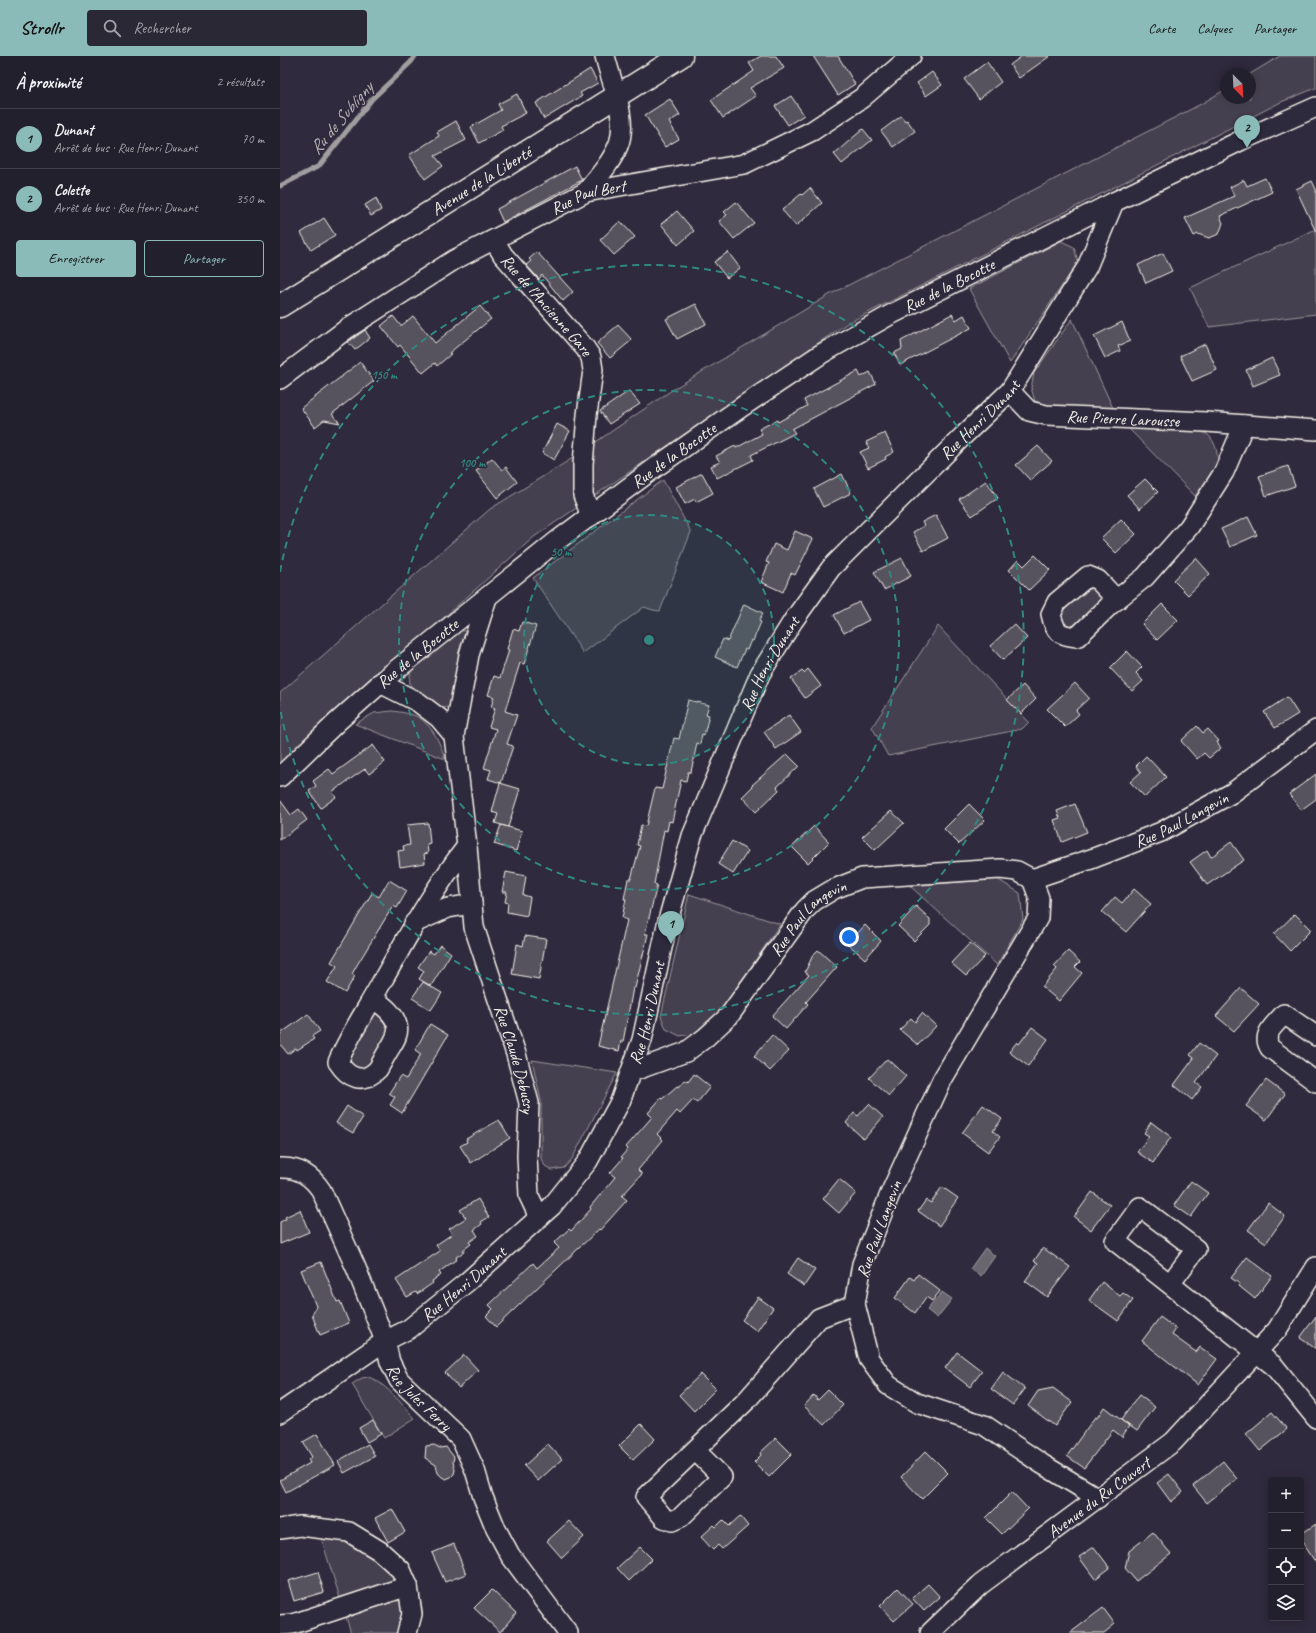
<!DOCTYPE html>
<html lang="fr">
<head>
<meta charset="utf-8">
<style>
	:root { --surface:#23202e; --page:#2b2836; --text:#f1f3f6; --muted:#a3a3aa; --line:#403e4a; --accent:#8bbbb9 }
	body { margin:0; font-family:Caveat,sans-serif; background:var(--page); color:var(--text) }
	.controls { position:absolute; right:12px; bottom:12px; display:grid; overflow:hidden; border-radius:4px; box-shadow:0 2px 10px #0003 }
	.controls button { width:36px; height:36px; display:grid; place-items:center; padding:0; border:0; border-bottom:1px solid var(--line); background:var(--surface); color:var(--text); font:20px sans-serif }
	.compass { position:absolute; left:940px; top:12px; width:36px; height:36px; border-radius:50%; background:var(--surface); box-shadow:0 2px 10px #0003; rotate:156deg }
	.you { position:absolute; left:569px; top:881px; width:14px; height:14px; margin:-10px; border:3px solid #fff; border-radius:50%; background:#1a73e8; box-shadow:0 0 0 6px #1a73e833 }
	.badge { display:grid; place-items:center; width:26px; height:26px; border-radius:50%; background:var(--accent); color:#111; font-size:13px; font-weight:700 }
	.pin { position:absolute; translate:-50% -33px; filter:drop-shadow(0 1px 2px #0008) }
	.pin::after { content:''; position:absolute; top:21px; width:14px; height:12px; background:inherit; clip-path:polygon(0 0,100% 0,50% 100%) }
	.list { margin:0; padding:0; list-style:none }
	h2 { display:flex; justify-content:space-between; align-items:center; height:52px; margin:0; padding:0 16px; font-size:17px }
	h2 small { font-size:13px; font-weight:400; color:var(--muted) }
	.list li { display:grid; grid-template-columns:26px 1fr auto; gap:12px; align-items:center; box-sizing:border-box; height:60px; padding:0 16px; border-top:1px solid var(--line) }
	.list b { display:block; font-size:15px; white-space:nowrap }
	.list p { margin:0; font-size:13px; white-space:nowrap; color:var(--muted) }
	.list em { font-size:13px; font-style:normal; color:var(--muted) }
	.actions { display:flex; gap:8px; padding:12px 16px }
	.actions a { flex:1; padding:9px 0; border:1px solid var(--accent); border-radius:4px; text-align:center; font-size:14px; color:var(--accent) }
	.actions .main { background:var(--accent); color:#111 }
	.icon { flex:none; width:22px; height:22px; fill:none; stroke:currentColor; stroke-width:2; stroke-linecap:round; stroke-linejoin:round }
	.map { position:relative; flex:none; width:1036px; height:1577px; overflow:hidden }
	header { display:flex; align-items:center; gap:24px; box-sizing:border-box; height:56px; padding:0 20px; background:var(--accent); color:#111 }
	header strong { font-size:19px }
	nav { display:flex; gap:22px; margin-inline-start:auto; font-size:14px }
	.search { width:280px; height:36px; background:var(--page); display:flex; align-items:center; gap:10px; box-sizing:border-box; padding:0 14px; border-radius:4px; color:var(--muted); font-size:15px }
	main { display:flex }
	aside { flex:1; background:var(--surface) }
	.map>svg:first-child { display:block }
</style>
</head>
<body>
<header>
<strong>Strollr</strong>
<div class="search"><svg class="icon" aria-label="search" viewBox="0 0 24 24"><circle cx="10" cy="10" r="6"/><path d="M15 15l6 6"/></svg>Rechercher</div>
<nav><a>Carte</a><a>Calques</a><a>Partager</a></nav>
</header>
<main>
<aside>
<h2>À proximité<small>2 résultats</small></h2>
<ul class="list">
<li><span class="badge">1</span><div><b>Dunant</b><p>Arrêt de bus · Rue Henri Dunant</p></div><em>70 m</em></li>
<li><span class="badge">2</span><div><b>Colette</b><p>Arrêt de bus · Rue Henri Dunant</p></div><em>350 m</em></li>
</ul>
<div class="actions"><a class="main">Enregistrer</a><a>Partager</a></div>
</aside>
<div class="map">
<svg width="1036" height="1577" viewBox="0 0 1036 1577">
	<rect width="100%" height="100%" fill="#2f2a3d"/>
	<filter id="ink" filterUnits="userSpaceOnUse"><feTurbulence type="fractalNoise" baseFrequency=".025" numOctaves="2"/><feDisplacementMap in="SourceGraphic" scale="8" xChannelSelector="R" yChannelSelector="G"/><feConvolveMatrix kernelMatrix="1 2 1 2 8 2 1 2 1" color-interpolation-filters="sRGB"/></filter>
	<g filter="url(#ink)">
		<path fill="#454050" stroke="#9c989c" d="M1000 0H1036V32L1001 46 566 268 254 481 0 708V637L210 453 288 405 395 332 549 239 921 48 946 33V42H970V18Z
			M1036 173V258L929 271 910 232Z
			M781 185 794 191 798 206 730 307 689 233Z
			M792 263 833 352 773 351 755 345 751 332 754 317Z
			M850 371 918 374C921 376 924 377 927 378 936 385 940 402 936 412L915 440 850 374Z
			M383 424 411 476 380 555 373 554 364 551 303 597 253 522Z
			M808 530C835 537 814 559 801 569 798 571 793 572 789 574L780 566V553Z
			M658 570 749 666 742 673 608 700 592 671Z
			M182 574 186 576 172 647C169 650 168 652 164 652 159 653 154 648 150 646 134 636 124 631 133 611L176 575Z
			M112 655C120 656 128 657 136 660 152 668 161 688 165 703L75 668 94 657Z
			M717 823 740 837 743 863 717 909 630 830Z
			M409 838 500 868 443 952 413 978 400 980 386 973 381 960Z
			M98 957 111 973 89 1012 84 1015 69 1010 67 997 92 958Z
			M252 1004 337 1017 292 1103 284 1112 272 1114 265 1110 261 1103V1045Z
			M88 1321C105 1326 122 1349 135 1362L104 1382 72 1328 82 1322Z
			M38 1472 69 1476 121 1514 127 1577H71Z"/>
		<path fill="#6a6670" stroke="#a19ea0" d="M705 1192 715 1200 701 1220 690 1213Z
			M662 1236 672 1243 657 1262 647 1254Z"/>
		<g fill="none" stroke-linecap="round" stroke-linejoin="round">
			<path stroke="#a19ea0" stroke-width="5" d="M0 130 39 110 92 43 131 6 135 0"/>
		</g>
		<path fill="#56525f" stroke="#f4f1e8" d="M481 0H496L504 12 470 32 476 40 443 62 431 44 474 15 469 7Z
			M533 0H558L575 28 558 39Z
			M742 0H770L739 22 730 9Z
			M707 6 721 26 699 43 684 23Z
			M310 13 318 27 300 37 302 40 264 63 256 47Z
			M652 16 662 29 646 40 637 27Z
			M237 38 246 57 221 70 223 74 199 87 191 71 221 54 218 48Z
			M511 40 524 59 508 69 495 50Z
			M390 43 400 59 389 66 399 83 385 91 365 59Z
			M621 60 625 65 627 64 635 75 613 91 601 75Z
			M176 65 186 84 155 100 163 110 145 123 129 99 159 80 157 76Z
			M583 73 592 84 562 108 554 98Z
			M295 110 302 124 223 166 217 153Z
			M985 122 992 136 940 160 943 167 939 178 929 182 918 178 914 180 905 162 954 140 950 131 964 124 967 130Z
			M1032 125 1036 133V176L1016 133Z
			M530 132 542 147 516 170 502 154 521 138 522 139Z
			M96 142 101 154 91 160 85 149Z
			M456 146 474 167 454 183 439 165 447 159 444 156Z
			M397 155 414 175 398 189 381 168Z
			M44 162 55 179 31 194 21 177Z
			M340 165 355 181 334 199 320 184Z
			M257 196 293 236 283 245 262 219 259 223 246 209 251 205 249 203Z
			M448 196 460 212 447 222 434 206Z
			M883 197 892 215 866 227 858 209Z
			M416 248 426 268 397 283 386 263Z
			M200 250 211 263 169 297 171 298 157 310 155 307 143 317 120 289 118 291 101 270 113 260 121 270 133 260 155 287Z
			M672 258 676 264 684 259 691 272 620 309 614 297 622 293 621 285Z
			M842 266 850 285 838 290 840 295 825 302 814 280Z
			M338 269 352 284 330 302 317 287Z
			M85 274 90 282 75 294 68 286Z
			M925 288 937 314 912 325 900 300Z
			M992 302 1000 319 973 330 966 314Z
			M80 306 94 325 52 358 60 367 44 364 35 371 21 352Z
			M578 315 581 321 590 316 596 328 512 373 515 377 471 399 473 404 437 422 431 410 440 406 436 400 455 390 456 392 482 378 479 373 497 364 498 366 527 350 524 344Z
			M349 335 360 348 329 368 320 355Z
			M277 368 290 375 274 404 262 397Z
			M605 377 614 396 605 401 606 403 588 412 580 396 589 392 586 386Z
			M758 390 772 405 750 424 736 409Z
			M212 402 222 414 226 411 237 426 217 442 196 415Z
			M1008 410 1015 430 986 440 979 420Z
			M422 417 433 437 416 446 415 443 405 448 396 431Z
			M562 418 571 437 543 451 534 433Z
			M865 423 878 436 860 453 847 439Z
			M706 425 718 442 692 460 679 443Z
			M656 459 668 482 643 495 633 476 644 470 642 466Z
			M968 461 977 479 950 491 941 473Z
			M841 463 856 478 836 497 821 482Z
			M515 475 533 483 515 519 511 517 503 536 481 526 489 507 486 506 494 488 507 494Z
			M755 499 770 514 749 534 729 514 738 504 744 510Z
			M622 502 631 520 604 534 594 516Z
			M916 502 930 518 908 539 893 524Z
			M579 546 589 564 564 577 554 559Z
			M464 548 483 557 479 565 481 566 473 585 471 584 467 594 465 593 457 611 435 601 443 583 448 585Z
			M882 548 898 564 877 584 862 568Z
			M242 566 256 570 244 608 240 607 225 655 237 659 227 688 233 690 221 727 208 723 211 714 204 712 216 673 209 671 215 652 211 651 214 641 208 639 214 620 220 622 229 594 227 593 233 573 239 575Z
			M734 568 747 582 723 604 710 590Z
			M847 595 862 611 856 617 863 625 852 635 830 612Z
			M528 613 541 630 525 642 511 623 522 615 524 617Z
			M795 627 809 642 796 654 799 658 785 671 767 653Z
			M743 629 756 643 741 658 727 644Z
			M1007 641 1018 658 995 672 984 656Z
			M408 644 429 649 426 658 429 659 424 679 422 678 420 688 417 687 411 716H408L406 725 401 724 392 766 389 765 387 775 384 774 374 828 377 829 365 878H368L355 932H353L343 986 341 985 339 995 318 990 347 864 342 862 346 843H344L348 823H351L360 790 357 789 361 769 366 770 375 732 382 733 394 682 399 683Z
			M509 659 521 676 496 693 484 676Z
			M917 670 923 677 928 673 939 685 937 686 941 692 929 702 924 697 917 703 901 685Z
			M93 689 105 706 89 718 85 713 52 736 56 741 41 752 29 735 36 730 33 725 49 713 53 718Z
			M507 698 519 710 497 731 499 734 476 756 462 741 473 730 472 729Z
			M866 700 886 721 865 741 850 726 861 716 856 710Z
			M1036 718V743L1021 754 1009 738Z
			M220 727 240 733 228 771 215 767 218 758 212 756Z
			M0 744 11 759 19 753 27 764 0 784Z
			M689 748 705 764 679 788 664 773Z
			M795 748 807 776 782 786 774 764 780 762 777 755Z
			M611 755 624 767 595 794 582 781Z
			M148 767 150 787 147 788 148 797 144 798 145 807 120 811 118 795 124 794 123 790 130 789 127 769Z
			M221 769 242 775 236 795 214 788Z
			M534 770 549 786 528 807 512 791Z
			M452 785 468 795 453 818 438 808Z
			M951 786 964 804 927 829 910 806 927 794 931 801Z
			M226 816 246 820 243 839 250 841 247 860 227 856 228 847 225 846 227 836H222Z
			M109 824 127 835 117 852 113 850 77 909 72 918 75 920 65 937 47 926 57 910 51 906 92 837 99 841Z
			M854 833 871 848 846 876 822 856 835 841 842 847Z
			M636 850 650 863V869L634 885 618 870Z
			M1015 858 1031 874 1010 895 994 878Z
			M585 869 601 885 585 903 568 888Z
			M245 880 266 883 259 923 232 918 237 888 243 890Z
			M690 887 705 900 686 920 671 907Z
			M160 889 171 897 151 930 139 923 144 915 138 911 149 895 154 898Z
			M538 894 557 911 526 946 528 948 506 973 492 960 529 919 525 916 533 899Z
			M788 895 800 906 795 911 802 917 779 945 762 931 777 913 774 910Z
			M143 926 162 937 151 954 132 942Z
			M961 932 979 948 954 975 936 960Z
			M642 957 656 970 638 989 620 974 631 962 635 966Z
			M28 958 40 975 32 980 34 983 17 994 16 992 8 998 0 988V978Z
			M150 968 168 979 122 1057 110 1049 115 1041 109 1037 120 1020 126 1023 141 998 135 994Z
			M752 971 768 983 748 1010 729 996 737 986 739 988Z
			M492 979 509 995 490 1015 474 1000Z
			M919 987 936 1000 916 1027 922 1031 912 1044 894 1029 914 1002 910 999Z
			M607 1003 626 1020 609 1040 589 1022Z
			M414 1018 430 1031 417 1047 413 1044 400 1058 397 1055 377 1078 383 1084 358 1114 362 1118 342 1140 347 1144 320 1174 319 1173 216 1271 206 1260 213 1253 209 1249 253 1207 257 1212 279 1192 274 1187 289 1173 291 1175 311 1153 310 1151 335 1121 330 1117 343 1102 341 1101 348 1093 346 1091 372 1061 368 1057 381 1042 382 1043 397 1030 399 1031 405 1024 408 1026Z
			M986 1024 1005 1038 986 1064 966 1050Z
			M589 1048 603 1061 584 1083 566 1067 574 1057 578 1060Z
			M703 1049 722 1063 713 1075 720 1081 708 1096 682 1077Z
			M67 1050 83 1061 73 1077 56 1067Z
			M219 1064 230 1082 191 1107 180 1090 187 1086 186 1083Z
			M871 1066 891 1081 873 1107 857 1096 869 1080 864 1077Z
			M559 1123 576 1137 559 1157 543 1143Z
			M911 1125 928 1137 911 1161 894 1149Z
			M662 1131 678 1142 659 1170 638 1155 646 1144 651 1147Z
			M812 1136 830 1149 811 1174 794 1161Z
			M198 1143 209 1161 201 1166 202 1168 194 1174 198 1180 189 1186 191 1188 183 1194 184 1196 176 1201 177 1203 159 1216 161 1219 152 1225 153 1227 137 1238 136 1236 127 1241 116 1224 160 1195 156 1189 172 1178 169 1173 186 1162 180 1154Z
			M988 1147 1005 1160 986 1187 968 1174Z
			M20 1154 29 1176 0 1188V1166L6 1163 5 1161Z
			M763 1192 790 1211 767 1241 745 1225 758 1207 754 1205Z
			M967 1201 992 1220 975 1243 959 1230 960 1228 951 1222Z
			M518 1202 535 1214 524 1230 507 1218Z
			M41 1206 57 1246 60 1245 69 1267 40 1279 32 1259 36 1250 21 1214Z
			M638 1218 660 1235 652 1245 646 1241 635 1257 615 1242 630 1221 634 1224Z
			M822 1226 840 1240 843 1237 853 1244 838 1265 809 1244Z
			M478 1241 493 1252 477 1275 462 1264Z
			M1036 1260V1293L1020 1282Z
			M880 1261 896 1273 892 1279 916 1296 920 1291 937 1303 918 1329 862 1285Z
			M677 1296 702 1315 690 1331 665 1312Z
			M184 1299 198 1314 179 1332 165 1317Z
			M723 1316 745 1333 733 1349 711 1333Z
			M421 1318 436 1333 414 1355 399 1339Z
			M773 1332 792 1346 775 1370 748 1350 758 1335Z
			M548 1334 563 1349 544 1369 524 1350 534 1339 538 1344Z
			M859 1339 875 1351 857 1375 841 1364Z
			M824 1351 849 1370 842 1381 833 1374 804 1412 787 1400 815 1361 817 1362Z
			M992 1356 1007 1373 980 1395 966 1378Z
			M93 1364 101 1378 87 1386 79 1372Z
			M361 1368 375 1383 353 1404 339 1390Z
			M37 1378 55 1409 6 1436 0 1424 30 1407 28 1403 32 1401 23 1386Z
			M496 1382 512 1398 489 1421 474 1406 481 1399 480 1397Z
			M88 1388 95 1400 64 1417 58 1405Z
			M268 1388 282 1403 258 1425 244 1410Z
			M154 1389 160 1392 166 1391 174 1401 173 1406 175 1414 174 1418 171 1421 166 1423 162 1421 158 1417 156 1409 145 1402 146 1390Z
			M646 1395 668 1417 642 1443 621 1421Z
			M943 1405 957 1423 927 1447 913 1430Z
			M889 1418 903 1436 891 1446 877 1427Z
			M732 1436 748 1453 722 1478 706 1462Z
			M112 1453 125 1476 108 1486 95 1462Z
			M460 1460 468 1470 442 1493 438 1489 433 1494 421 1481 434 1469 436 1471 443 1464 449 1470Z
			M289 1465 304 1481 282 1502 267 1485Z
			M1036 1468V1507L1021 1484V1478Z
			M873 1476 891 1498 856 1525 845 1512 849 1495Z
			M174 1488 186 1518 165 1526 152 1497Z
			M360 1491 372 1503 349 1525 337 1512Z
			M814 1491 830 1512 815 1523 799 1501Z
			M38 1516 44 1536 14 1545 8 1525Z
			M648 1528 660 1541 644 1555 632 1542Z
			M618 1532 633 1548 614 1565 600 1550Z
			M212 1534 236 1557 220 1576 194 1552Z
			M823 1552 835 1568 824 1577H790Z"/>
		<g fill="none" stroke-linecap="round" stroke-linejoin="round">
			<defs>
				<g id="minor">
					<path d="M306 136C318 121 331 107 338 90 349 64 331 26 325 0"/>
					<path id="s1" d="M214 184 223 199 305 292 311 301 313 314 307 359 303 408V439L311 460"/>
					<path id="s2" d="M0 323 68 272 174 204 306 136 464 108 532 75 582 42 631 0"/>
					<path id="s3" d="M730 335 749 355 766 359 926 366 1036 374"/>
					<path id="s4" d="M207 542 189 599 174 680 187 790 194 871 236 998 249 1047 247 1100 249 1140 259 1161"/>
					<path d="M837 544 818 524 808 520 777 546 771 558C775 576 778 579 797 581L830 549 865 521 909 471 944 416 964 369"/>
					<path d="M100 627 138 646 159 662 174 680"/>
					<path id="s5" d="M0 721 57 666 111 618 278 484 376 411 463 350 541 298 610 259 834 146"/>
					<path id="s6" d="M752 823 814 802 881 776 952 737 1036 674"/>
					<path d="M134 867 168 852 192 848"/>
					<path d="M93 942C102 949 114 957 117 969 120 979 112 988 107 997 104 1002 101 1008 98 1013 83 1029 68 1022 58 1006 69 980 85 956 99 931 127 881 152 835 187 790"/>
					<path d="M1036 980 1004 958C995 969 981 978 990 992L1036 1026"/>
					<path id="s7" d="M351 1016 406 996 425 982 449 960 525 854 534 845 554 833 582 822 720 813 737 815 752 823 759 842 758 862 662 1024 610 1138 582 1208 575 1248 589 1303 608 1329 637 1347 704 1369 762 1408 818 1442"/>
					<path id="s8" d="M0 1112C18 1111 31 1119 41 1134L76 1212 105 1285 110 1306 119 1324 181 1383 195 1414 203 1441 216 1473 230 1499 288 1577"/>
					<path d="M890 1228 916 1193 860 1151 835 1185 994 1310 1036 1362"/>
					<path id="s9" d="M0 1357 105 1285 129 1273 187 1226 272 1150 308 1105 340 1046 362 984 388 864 412 780 480 618 513 565 551 512 684 379 730 335 807 211 834 146 962 84 1036 51"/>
					<path d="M415 1394 442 1421 401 1461 392 1465 384 1462 366 1441 466 1345 539 1262 575 1248"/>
					<path d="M0 1473 20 1470 69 1476 100 1495 121 1514 128 1530 132 1558 127 1577"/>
					<path d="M0 1569 13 1568 128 1530"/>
					<path id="s10" d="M650 1577 700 1529 893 1386 997 1274 1036 1211"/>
				</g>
				<g id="major">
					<path id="s11" d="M0 250 401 0"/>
				</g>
			</defs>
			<use href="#minor" stroke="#f4f1e8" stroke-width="22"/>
			<use href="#major" stroke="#f4f1e8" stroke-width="25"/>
			<use href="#minor" stroke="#2f2a3d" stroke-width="19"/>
			<use href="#major" stroke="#2f2a3d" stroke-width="22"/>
		</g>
	</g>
	<circle cx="369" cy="584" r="125" fill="#318880" fill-opacity=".12"/>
	<g fill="none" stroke="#318880" stroke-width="2" stroke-dasharray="7 5">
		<circle cx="369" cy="584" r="125"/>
		<circle cx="369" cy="584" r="250"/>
		<path d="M0 516A375 375 0 1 1 0 652"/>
	</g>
	<g text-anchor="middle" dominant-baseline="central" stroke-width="3" stroke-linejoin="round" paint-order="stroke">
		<g font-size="17" fill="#f4f1e8" stroke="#2f2a3d">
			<text stroke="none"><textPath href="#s11" startOffset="237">Avenue de la Liberté</textPath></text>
			<text stroke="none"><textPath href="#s2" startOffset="360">Rue Paul Bert</textPath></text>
			<text stroke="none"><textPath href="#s5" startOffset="833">Rue de la Bocotte</textPath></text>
			<text stroke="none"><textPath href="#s1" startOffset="84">Rue de l'Ancienne Gare</textPath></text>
			<text stroke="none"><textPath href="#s3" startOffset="122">Rue Pierre Larousse</textPath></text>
			<text stroke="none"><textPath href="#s9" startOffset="1257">Rue Henri Dunant</textPath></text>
			<text stroke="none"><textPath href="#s5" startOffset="509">Rue de la Bocotte</textPath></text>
			<text stroke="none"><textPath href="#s5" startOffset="185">Rue de la Bocotte</textPath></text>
			<text stroke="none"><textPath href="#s9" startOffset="933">Rue Henri Dunant</textPath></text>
			<text stroke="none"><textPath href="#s6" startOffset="161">Rue Paul Langevin</textPath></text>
			<text stroke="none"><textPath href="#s7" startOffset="242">Rue Paul Langevin</textPath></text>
			<text stroke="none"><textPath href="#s9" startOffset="561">Rue Henri Dunant</textPath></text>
			<text stroke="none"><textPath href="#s4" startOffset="473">Rue Claude Debussy</textPath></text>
			<text transform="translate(599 1173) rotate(-70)">Rue Paul Langevin</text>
			<text stroke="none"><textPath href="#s9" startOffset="225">Rue Henri Dunant</textPath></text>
			<text stroke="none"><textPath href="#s8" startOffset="281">Rue Jules Ferry</textPath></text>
			<text stroke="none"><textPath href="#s10" startOffset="217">Avenue du Ru Couvert</textPath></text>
		</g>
		<g font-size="18" font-style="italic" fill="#b6b2b2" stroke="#2f2a3d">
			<text transform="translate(61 62) rotate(-50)">Ru de Subligny</text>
		</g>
	</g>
	<circle cx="369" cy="584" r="6" fill="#318880" stroke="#2f2a3d" stroke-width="2"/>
	<g font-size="12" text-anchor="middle" font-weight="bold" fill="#318880" stroke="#2f2a3d" stroke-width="3" stroke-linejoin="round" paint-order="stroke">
		<text x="104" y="323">150 m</text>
		<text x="192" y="411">100 m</text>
		<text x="281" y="500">50 m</text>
	</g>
</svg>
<div class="controls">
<button>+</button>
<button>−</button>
<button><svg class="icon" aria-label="locate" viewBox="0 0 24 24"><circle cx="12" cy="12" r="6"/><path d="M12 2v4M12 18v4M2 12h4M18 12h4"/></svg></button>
<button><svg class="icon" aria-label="layers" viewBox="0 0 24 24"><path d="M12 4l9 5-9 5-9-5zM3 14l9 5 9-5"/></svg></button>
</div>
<svg class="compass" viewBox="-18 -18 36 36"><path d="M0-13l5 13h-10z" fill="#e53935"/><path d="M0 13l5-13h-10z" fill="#a3a3aa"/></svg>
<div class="you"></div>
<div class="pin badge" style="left:391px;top:888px">1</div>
<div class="pin badge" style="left:967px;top:92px">2</div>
</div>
</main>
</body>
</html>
